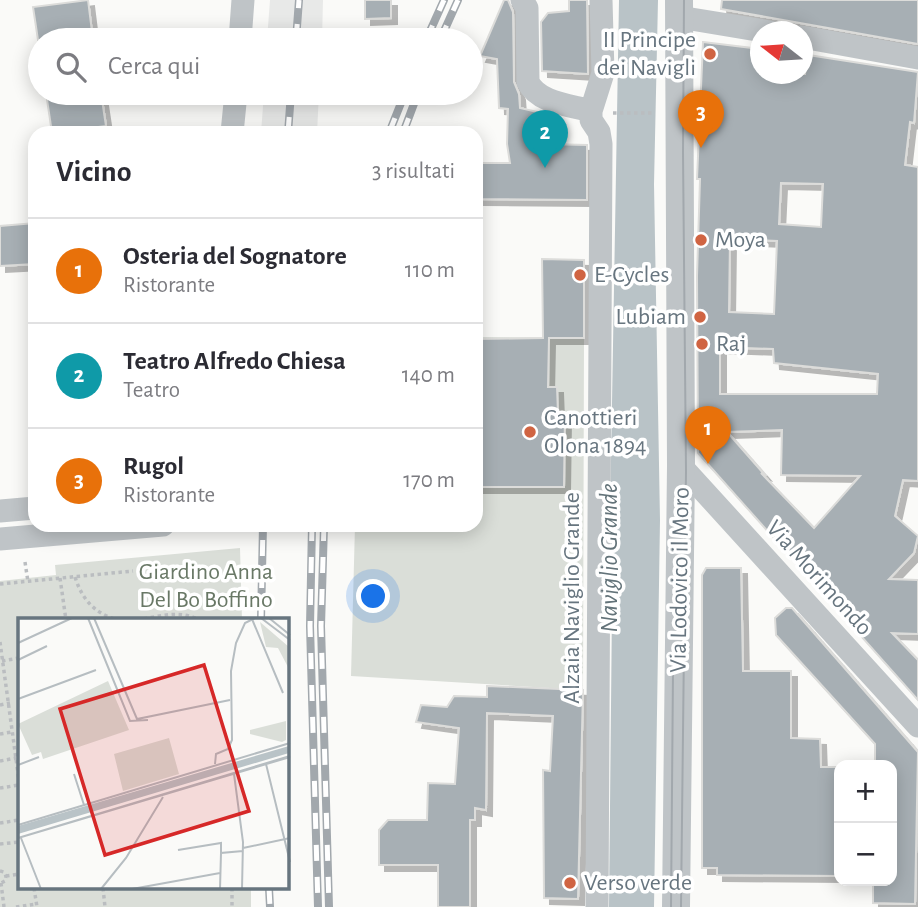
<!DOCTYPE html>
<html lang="it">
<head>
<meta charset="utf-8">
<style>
	:root { --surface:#fff; --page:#f7f7f7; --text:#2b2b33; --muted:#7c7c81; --line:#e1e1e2; --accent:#1a73e8 }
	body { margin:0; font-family:"Alegreya Sans",sans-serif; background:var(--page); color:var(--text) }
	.controls { position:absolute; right:21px; bottom:21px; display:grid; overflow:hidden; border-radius:14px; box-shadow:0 4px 18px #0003 }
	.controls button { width:63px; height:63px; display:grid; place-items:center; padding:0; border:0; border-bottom:2px solid var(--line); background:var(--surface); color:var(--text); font:35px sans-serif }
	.compass { position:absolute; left:750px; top:21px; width:63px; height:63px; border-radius:50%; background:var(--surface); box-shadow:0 4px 18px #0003; rotate:287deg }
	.you { position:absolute; left:374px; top:597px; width:24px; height:24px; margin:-18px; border:5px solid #fff; border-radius:50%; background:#1a73e8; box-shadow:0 0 0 10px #1a73e833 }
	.badge { display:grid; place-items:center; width:46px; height:46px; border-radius:50%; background:var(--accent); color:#fff; font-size:23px; font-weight:700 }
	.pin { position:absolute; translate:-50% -58px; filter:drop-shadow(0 2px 4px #0008) }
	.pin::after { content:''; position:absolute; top:37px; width:24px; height:21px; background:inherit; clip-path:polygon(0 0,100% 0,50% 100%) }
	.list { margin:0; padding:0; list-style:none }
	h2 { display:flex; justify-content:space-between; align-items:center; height:91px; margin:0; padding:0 28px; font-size:30px }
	h2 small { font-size:23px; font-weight:400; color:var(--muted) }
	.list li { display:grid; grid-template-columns:46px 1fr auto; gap:21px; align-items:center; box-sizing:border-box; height:105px; padding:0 28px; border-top:2px solid var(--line) }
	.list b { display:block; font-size:26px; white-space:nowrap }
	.list p { margin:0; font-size:23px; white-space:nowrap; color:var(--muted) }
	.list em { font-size:23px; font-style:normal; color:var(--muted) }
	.icon { flex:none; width:38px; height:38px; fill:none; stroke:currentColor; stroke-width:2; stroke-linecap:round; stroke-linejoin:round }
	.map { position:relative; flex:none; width:918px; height:907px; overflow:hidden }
	.search { position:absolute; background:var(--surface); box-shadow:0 4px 18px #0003; left:28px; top:28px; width:455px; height:77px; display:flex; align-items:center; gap:18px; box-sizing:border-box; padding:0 24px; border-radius:38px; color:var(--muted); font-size:26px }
	.panel { position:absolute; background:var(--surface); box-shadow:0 4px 18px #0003; left:28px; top:126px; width:455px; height:406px; border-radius:21px }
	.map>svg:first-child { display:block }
</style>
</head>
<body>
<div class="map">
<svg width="918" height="907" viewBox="0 0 918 907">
	<defs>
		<filter id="shadow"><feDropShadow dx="6" dy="6" stdDeviation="0" flood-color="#0004"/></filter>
	</defs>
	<rect width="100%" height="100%" fill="#fafaf8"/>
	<path fill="#e8e9e8" d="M270 0H323L322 40H267Z
		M264 93H319L317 133H261Z"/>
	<path fill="#daded8" d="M476 337 584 338 583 690 351 676 355 525H476Z
		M240 548 242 620H19V888H251V907H0V581L56 575 55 565Z"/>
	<path fill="#b9c3c7" d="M619 0H658L654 184 660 520 654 907H609L612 607 610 518Z"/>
	<path fill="#a7afb4" stroke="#dcdcda" stroke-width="2" fill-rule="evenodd" filter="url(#shadow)" d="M88 0 93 40H38L33 7Z
		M365 0H391V18L365 19Z
		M504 0H508L513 12 514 82 519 94 520 108 546 114V144L587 145V200L476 199V163H510L507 144 508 109 499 108 497 59 480 56Z
		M569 0H587L588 74 542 71 541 22 548 13 569 11Z
		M722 0H918V44L721 9Z
		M703 42 760 49V74H805L808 55 918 72 914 123 910 122 905 165 918 167V481L903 480 895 516 918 536 914 553 889 579 918 580V634L892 633 918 660V700L698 453 697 276 700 179H697ZM781 183 823 184 821 227 779 224ZM730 239 777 241 774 314 729 312ZM720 347 773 349 774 363 878 374 877 394H720ZM782 430 781 475 860 476 814 528 761 473 764 474 727 432Z
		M46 93H101L106 126 52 133Z
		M35 223V264L0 266V226Z
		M542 259 584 260V338H549L548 387H557L558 413H565L564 487H476V339L543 338Z
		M706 568H741L743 671H791V738L820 739 821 767H839V876L717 875V868H702V575Z
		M786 608H792L918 752 915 904 873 903V881H892V765H875V744L776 635 775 618Z
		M487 686 583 690 578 899 544 898 543 770 550 771 553 716 487 713 486 810 475 808V820H470V907H438V865H379V830L388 820H427L428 783 455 784 459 728 416 722 421 705 447 707 454 696 487 697Z"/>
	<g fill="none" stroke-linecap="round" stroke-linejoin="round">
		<path stroke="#babdc0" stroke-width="3.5" stroke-dasharray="3.5 3.5" stroke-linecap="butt" d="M613 113H654
			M25 562 28 582
			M75 577C82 599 94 613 117 620
			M60 578 66 620
			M0 584 133 571
			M137 620C157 617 180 609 199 620
			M0 642 19 781
			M2 661 19 658
			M0 705 10 703
			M0 734 12 732
			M0 761 16 758
			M0 788 19 785
			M0 823 19 820
			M0 844 19 842
			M0 871 4 872 6 876 5 881 1 883
			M6 876 19 874
			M1 883 4 907
			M34 888 37 907
			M103 888 105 907
			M232 888V907
			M16 907 36 904"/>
		<path stroke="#bfc4c7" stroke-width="23" d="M522 0 527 8 528 82C538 103 570 105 591 111
			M679 17 770 32
			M802 37 918 58
			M240 40 243 0
			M232 133 236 93
			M681 466 918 726
			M0 511 35 508
			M0 539 163 525
			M597 907 601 144 599 132 591 120V111L603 73 601 0"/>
		<path stroke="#bfc4c7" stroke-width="28" d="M676 907 681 466 679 0"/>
		<path stroke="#a2a8ad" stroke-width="2" d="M671 907 673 672
			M681 907 686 471 683 153 684 0"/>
		<defs>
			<path id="rail" d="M296 40 299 0
				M426 40 444 0
				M440 40 458 0
				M288 133 291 93
				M389 133 405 93
				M403 133 418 93
				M312 525 310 626 318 907
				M324 525 321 626 329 907
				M261 620 263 525
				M269 888 270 907"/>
		</defs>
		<use href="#rail" stroke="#a2a8ad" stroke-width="8"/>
		<use href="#rail" stroke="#fff" stroke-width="5" stroke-dasharray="16" stroke-linecap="butt"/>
	</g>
	<g fill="#d06442" stroke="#fff" stroke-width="2.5">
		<circle cx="710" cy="54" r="7"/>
		<circle cx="701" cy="240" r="7"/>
		<circle cx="580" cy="275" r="7"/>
		<circle cx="700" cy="317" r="7"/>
		<circle cx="702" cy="344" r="7"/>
		<circle cx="530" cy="432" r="7"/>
		<circle cx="570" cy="883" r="7"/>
	</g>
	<g text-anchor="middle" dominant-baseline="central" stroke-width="7" stroke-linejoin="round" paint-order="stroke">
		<g font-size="24" fill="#67757f" stroke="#fff" text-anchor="start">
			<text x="696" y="40" text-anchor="end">II Principe<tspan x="696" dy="28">dei Navigli</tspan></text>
			<text x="715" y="240">Moya</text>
			<text x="594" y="275">E-Cycles</text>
			<text x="686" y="317" text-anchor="end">Lubiam</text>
			<text x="716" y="344">Raj</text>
			<text x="544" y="418">Canottieri<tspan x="544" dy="28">Olona 1894</tspan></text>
			<text x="584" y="883">Verso verde</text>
		</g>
		<g font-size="24" fill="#697866" stroke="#fff">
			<text x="206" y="572">Giardino Anna<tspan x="206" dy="28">Del Bo Boffino</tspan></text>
		</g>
		<g font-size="24" fill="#67757f" stroke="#fff">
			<text transform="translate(819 578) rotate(48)">Via Morimondo</text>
			<text transform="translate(680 580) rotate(-89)">Via Lodovico il Moro</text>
			<text transform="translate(572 598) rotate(-90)">Alzaia Naviglio Grande</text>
		</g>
		<g font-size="26" font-style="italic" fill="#637379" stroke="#fff">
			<text transform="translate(609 558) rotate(-90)">Naviglio Grande</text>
		</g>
	</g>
	<g transform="translate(18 618)">
		<rect width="271" height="271" fill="#fafaf8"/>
		<path d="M242 4 271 29V51L260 30 248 29ZM90 63 111 112 25 141 23 134 14 137 0 106ZM268 103V122L264 124 232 116V112ZM151 120 161 156 105 173 96 136Z" fill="#daded8"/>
		<path d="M271 128V135L0 216V208Z" fill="#b9c3c7"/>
		<path fill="none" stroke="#b6bdc1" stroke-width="2" d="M70 0 112 103 130 102M76 0 119 101 212 82M243 0 272 22M251 0 272 17M234 1 265 75M0 25 54 0M0 42 29 28M0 81 78 52M197 146 198 136 210 131 214 122 213 53 218 25 227 5 237 0M248 146 272 244M0 147 21 139M56 156 66 187M216 156 225 224 224 271M0 207 272 125M0 220 272 139M0 220 272 138M3 220 23 271M225 230 272 220M160 232 203 225V235M83 271 108 240 145 179M114 271 202 255M202 271 203 235 225 233"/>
		<path fill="#d62828" fill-opacity="0.15" stroke="#d62828" stroke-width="3.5" d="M186 47 231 193 87 237 42 91Z"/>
		<rect width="271" height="271" fill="none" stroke="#67757f" stroke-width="3.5"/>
	</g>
</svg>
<div class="controls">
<button>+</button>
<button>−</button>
</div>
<svg class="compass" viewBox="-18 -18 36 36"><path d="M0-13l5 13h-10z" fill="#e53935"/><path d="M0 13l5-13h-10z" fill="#7c7c81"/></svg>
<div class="you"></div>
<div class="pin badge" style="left:708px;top:464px;background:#e8710a">1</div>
<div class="pin badge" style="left:545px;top:168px;background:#0f9aa8">2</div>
<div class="pin badge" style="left:701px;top:148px;background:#e8710a">3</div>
<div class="search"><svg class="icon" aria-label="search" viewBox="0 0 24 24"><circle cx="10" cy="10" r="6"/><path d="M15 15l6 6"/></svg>Cerca qui</div>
<section class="panel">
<h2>Vicino<small>3 risultati</small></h2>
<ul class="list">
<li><span class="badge" style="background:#e8710a">1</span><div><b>Osteria del Sognatore</b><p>Ristorante</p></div><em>110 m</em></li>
<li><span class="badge" style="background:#0f9aa8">2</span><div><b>Teatro Alfredo Chiesa</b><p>Teatro</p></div><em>140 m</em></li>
<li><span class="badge" style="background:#e8710a">3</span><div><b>Rugol</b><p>Ristorante</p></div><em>170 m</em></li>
</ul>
</section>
</div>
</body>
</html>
